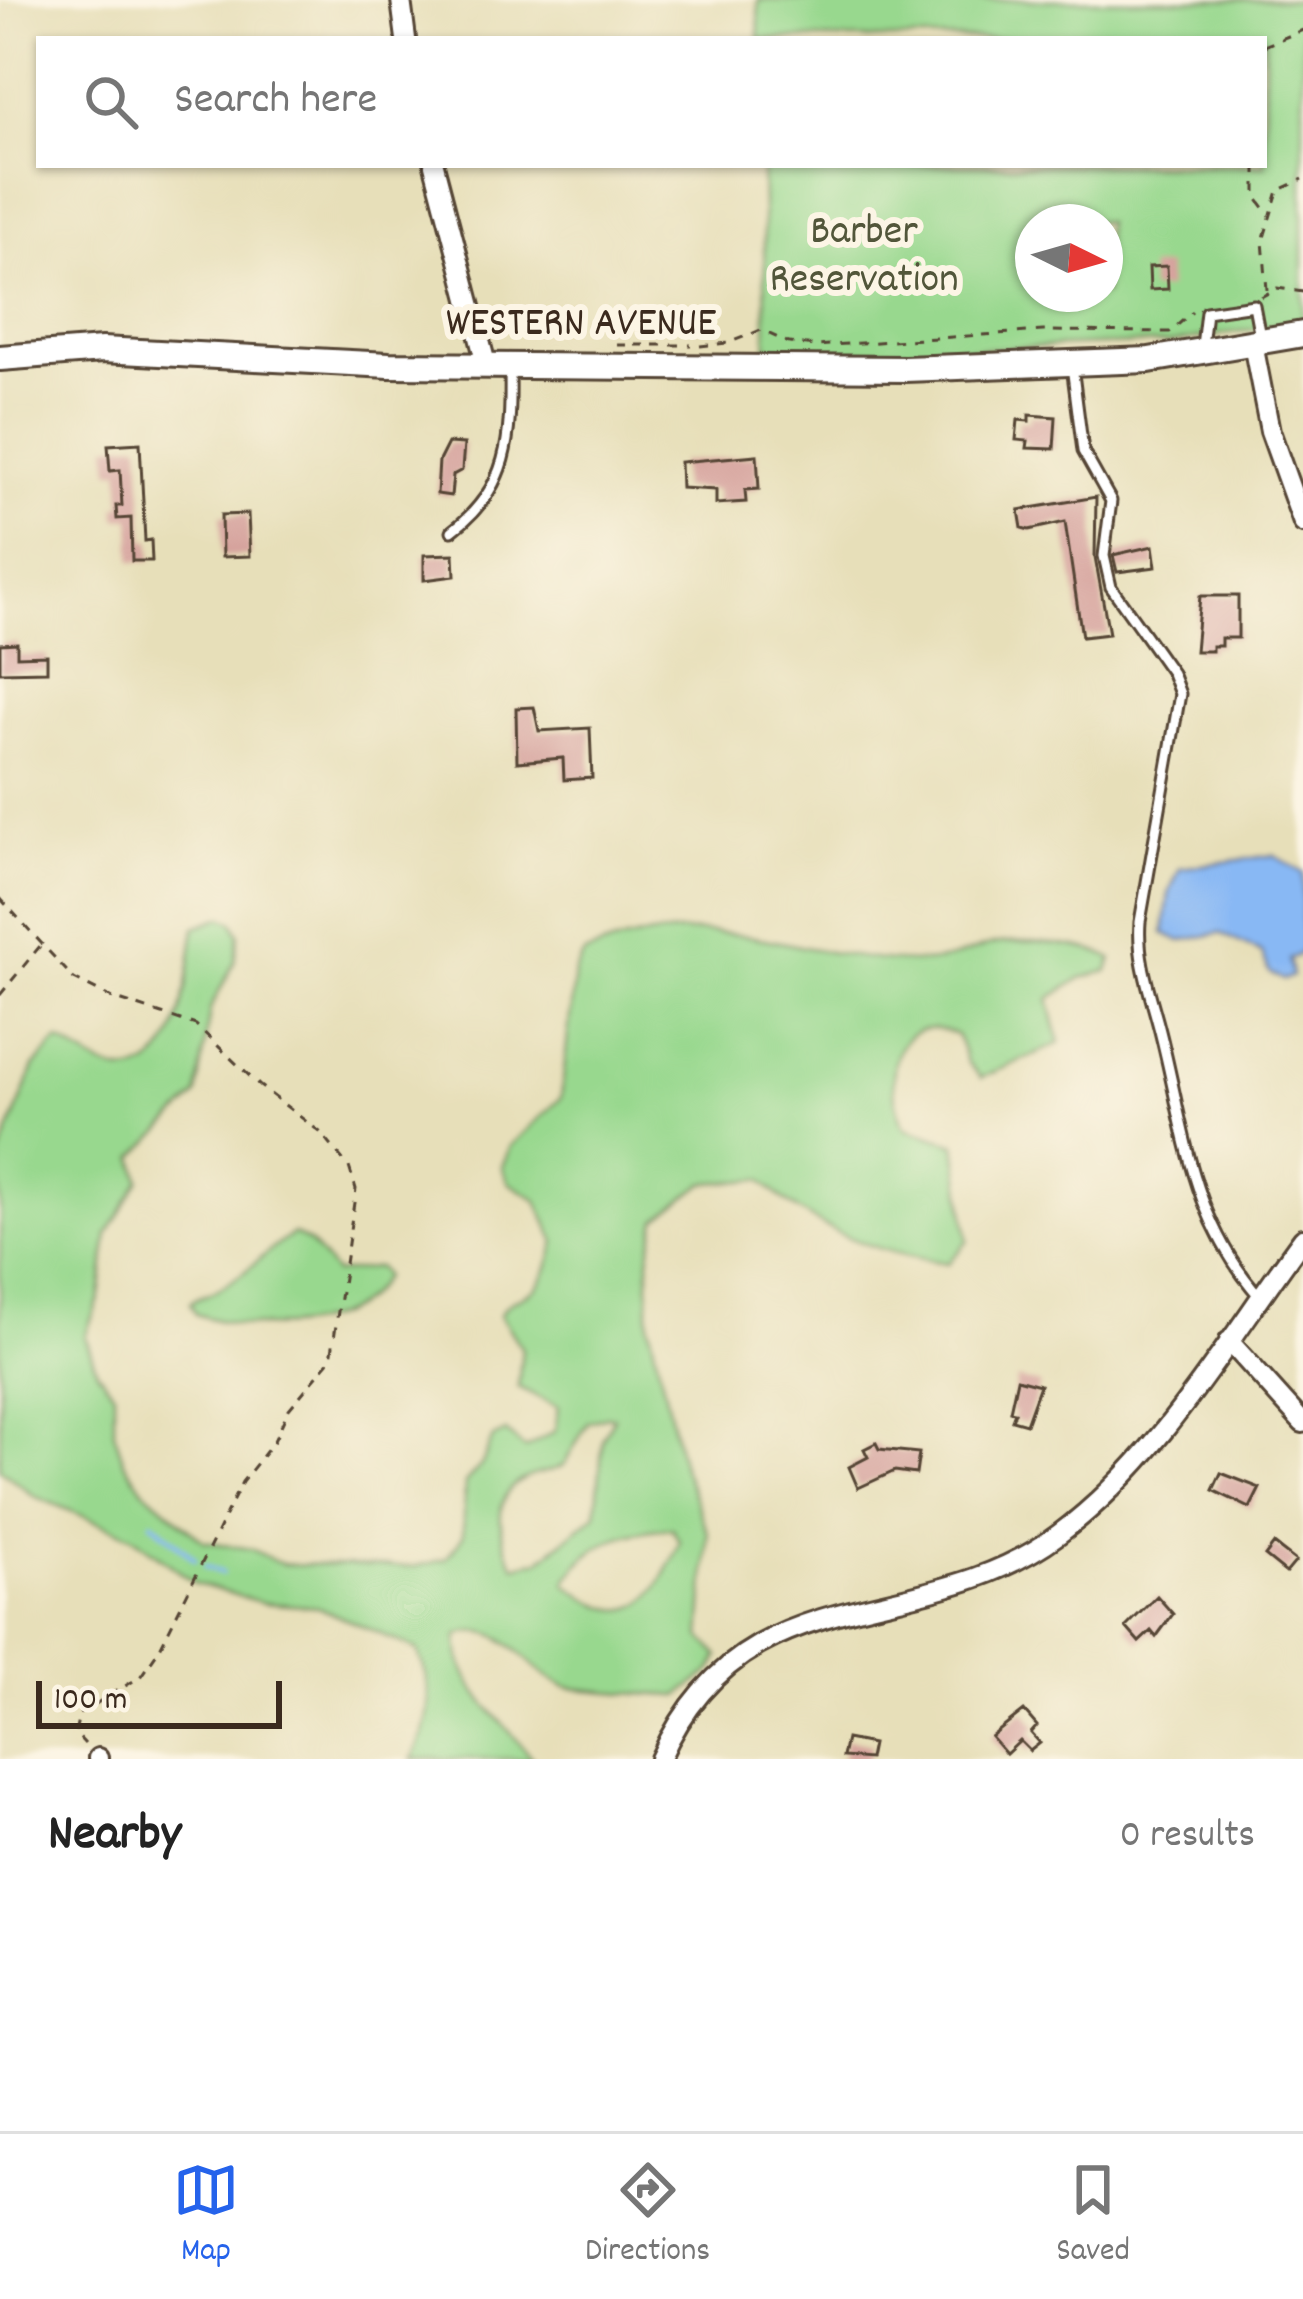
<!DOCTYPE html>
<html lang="en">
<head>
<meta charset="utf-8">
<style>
	:root { --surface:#fff; --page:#f6f6f6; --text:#222; --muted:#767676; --line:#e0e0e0; --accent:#2563eb }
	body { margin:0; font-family:Dekko,sans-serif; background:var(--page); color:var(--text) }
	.compass { position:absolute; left:1015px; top:204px; width:108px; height:108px; border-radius:50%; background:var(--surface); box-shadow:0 3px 9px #0004; rotate:95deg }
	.scale { position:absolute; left:36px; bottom:30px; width:246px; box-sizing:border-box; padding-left:12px; border:6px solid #3b2a1e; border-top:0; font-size:33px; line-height:42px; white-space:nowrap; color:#3b2a1e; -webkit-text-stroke:9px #fcf5e5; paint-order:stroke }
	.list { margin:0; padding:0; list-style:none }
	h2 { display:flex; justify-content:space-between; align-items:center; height:156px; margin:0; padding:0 48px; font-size:51px }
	h2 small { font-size:39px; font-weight:400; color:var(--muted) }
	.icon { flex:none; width:66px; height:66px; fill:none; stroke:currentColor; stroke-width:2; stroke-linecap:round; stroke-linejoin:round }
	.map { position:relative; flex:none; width:1303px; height:1759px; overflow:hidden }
	.search { position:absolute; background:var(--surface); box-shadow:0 3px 9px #0004; left:36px; right:36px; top:36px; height:132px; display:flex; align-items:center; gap:30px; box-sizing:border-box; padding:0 42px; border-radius:0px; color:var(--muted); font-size:45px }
	.sheet { height:372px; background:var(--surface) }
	nav { display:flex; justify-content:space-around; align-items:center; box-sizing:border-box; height:168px; border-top:3px solid var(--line); background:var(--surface); font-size:33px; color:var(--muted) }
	nav a { display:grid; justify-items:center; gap:6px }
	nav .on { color:var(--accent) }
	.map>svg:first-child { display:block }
</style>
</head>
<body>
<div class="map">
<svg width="1303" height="1759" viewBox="0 0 1303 1759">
	<rect width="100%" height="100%" fill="#fcf5e5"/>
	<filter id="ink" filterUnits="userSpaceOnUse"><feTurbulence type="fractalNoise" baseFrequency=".00833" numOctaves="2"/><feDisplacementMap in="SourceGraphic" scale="24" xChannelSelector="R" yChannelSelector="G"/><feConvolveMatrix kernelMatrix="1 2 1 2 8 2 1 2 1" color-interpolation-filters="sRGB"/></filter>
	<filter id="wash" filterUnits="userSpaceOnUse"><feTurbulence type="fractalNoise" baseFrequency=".004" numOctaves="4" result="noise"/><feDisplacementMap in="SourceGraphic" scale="48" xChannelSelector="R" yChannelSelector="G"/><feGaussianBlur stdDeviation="2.7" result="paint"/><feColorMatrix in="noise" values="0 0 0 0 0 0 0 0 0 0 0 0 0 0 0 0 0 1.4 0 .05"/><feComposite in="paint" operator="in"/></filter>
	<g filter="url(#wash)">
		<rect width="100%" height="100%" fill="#e7dfb9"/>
		<path fill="#98d88e" stroke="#6a8156" stroke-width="3" fill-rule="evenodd" d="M758 0H1303V321L1171 343 767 355 762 165H1264V39H759ZM1033 222H1105V294H1033Z
			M222 917 233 922 239 934 235 961 210 1009 197 1096 135 1157 140 1180 108 1234 100 1297 85 1336 97 1371 114 1392V1432L124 1462 143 1489 203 1541 251 1549 282 1564 415 1567 446 1559 463 1537 465 1483 482 1464 493 1438 506 1432 525 1449 555 1431 558 1407 518 1387 522 1349 500 1315C509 1298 518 1300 533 1290 547 1279 551 1258 556 1242L536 1199 509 1183 502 1167 510 1146 561 1098 575 971 584 954C721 899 796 963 926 962 951 961 964 953 987 946 1013 937 1090 944 1112 959L1108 971 1081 978 1049 999 1060 1043 981 1078 967 1062 957 1035C890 1006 882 1086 905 1128L956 1144 968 1241 948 1263C876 1253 814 1231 761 1180L704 1183 657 1219 649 1259V1324L681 1462 708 1534 701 1637 719 1656 712 1670 679 1696C660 1695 577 1691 564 1686 527 1672 503 1615 458 1636 456 1690 505 1719 532 1759H412C433 1721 435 1690 417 1650L318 1607 264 1603 196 1584 132 1536 34 1496 0 1469V1156L34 1067 58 1041C77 1049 98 1068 118 1071 185 1080 188 968 195 927ZM606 1416 614 1417 603 1438 596 1514 540 1560 515 1566C500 1540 488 1494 526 1478 539 1472 552 1472 564 1465L588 1422ZM672 1528 680 1542C654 1605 630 1635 566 1583 587 1541 628 1531 672 1528Z
			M293 1234 310 1243 335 1273 378 1267 384 1276C350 1336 254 1334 196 1314L190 1303C198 1295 204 1297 215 1291 246 1275 264 1252 293 1234Z"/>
		<path fill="#88b8f4" stroke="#627189" stroke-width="3" d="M1274 855 1303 873V952L1289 960 1292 976 1283 980 1270 973 1262 953 1220 933 1181 941 1164 933 1169 893 1180 868Z"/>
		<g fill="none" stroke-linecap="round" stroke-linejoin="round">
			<path stroke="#88b8f4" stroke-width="4.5" d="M152 1522 195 1559
				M205 1566 222 1573"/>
		</g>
		<g id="blocks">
			<path fill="#d6a39d" d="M1167 266 1168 289 1150 290 1149 267Z
				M1029 415 1056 417 1054 449 1027 448 1028 441 1016 440 1018 420 1029 421Z
				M140 443 145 541 151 540 152 561H132L131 518 117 519 116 506H122L120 470 110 471 108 445Z
				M448 443 464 444 462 470 453 475 451 496 437 494 439 461Z
				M757 455 759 489 745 490 746 502 716 504V490L681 488 680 462Z
				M1096 497 1095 557 1109 634 1082 637 1065 522 1029 530 1022 528 1019 510Z
				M248 514 250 556 222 557 221 515Z
				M1153 546 1156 567 1117 572 1113 555Z
				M454 554 455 576 424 580V555Z
				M1200 596H1238V638H1221V646H1212V651H1195Z
				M17 643V656L47 655V671L0 672V644Z
				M534 707 539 731 590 728 592 778 564 780 563 758 517 762 516 708Z
				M1017 1379 1040 1385 1026 1424 1012 1420 1015 1412 1010 1411Z
				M876 1443 879 1449 919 1453 916 1474 895 1471 858 1488 849 1467 868 1457 864 1449Z
				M1221 1473 1260 1488 1250 1508 1213 1490Z
				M1274 1544 1296 1561 1286 1573 1265 1556Z
				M1157 1596 1173 1614 1156 1637 1151 1631 1139 1642 1126 1627Z
				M1024 1711 1037 1726 1031 1733 1040 1743 1030 1751 1020 1741 1006 1754 991 1737Z
				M846 1739 872 1744 869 1759 842 1757Z"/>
		</g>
	</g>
	<g filter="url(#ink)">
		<use href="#blocks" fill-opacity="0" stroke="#554535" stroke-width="3"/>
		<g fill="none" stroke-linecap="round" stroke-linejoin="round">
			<defs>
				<path id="service" d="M1202 346 1206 312 1254 305 1260 337
					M1072 366 1083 451 1111 501 1104 556 1111 587 1172 673 1180 694 1140 922C1137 960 1151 995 1160 1031 1185 1129 1190 1218 1260 1297
					M452 531C509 488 511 438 510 370"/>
				<path id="minor" d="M401 0 406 39
					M434 165 486 364
					M1253 344 1270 431 1303 523
					M1229 1341 1303 1423
					M98 1759V1758
					M660 1759C745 1568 922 1637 1059 1534 1161 1458 1228 1339 1303 1238"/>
				<path id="tertiary" d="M0 358 102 350 389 365 905 369 1149 360 1303 334"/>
			</defs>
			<use href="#service" stroke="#554535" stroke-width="15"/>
			<use href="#minor" stroke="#554535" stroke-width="24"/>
			<use href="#tertiary" stroke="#554535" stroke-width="30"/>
			<path stroke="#554535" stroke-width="3" stroke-dasharray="9 9" stroke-linecap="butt" d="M1264 46 1303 30
				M1256 165V197L1271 217
				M1267 290 1263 241 1278 191 1303 179
				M1261 297 1277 288 1303 292
				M617 345H691
				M700 346 728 343 761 330 789 343 816 346 1043 331 1170 332 1192 312
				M0 898 74 979 110 997 196 1025 260 1086 320 1132 349 1167 356 1189 331 1359 289 1409 273 1443 242 1482 159 1650 140 1677 79 1714 75 1733 85 1744
				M0 995 40 946"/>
			<use href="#service" stroke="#fff" stroke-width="9"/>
			<use href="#minor" stroke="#fff" stroke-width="18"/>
			<use href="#tertiary" stroke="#fff" stroke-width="24"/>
		</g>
	</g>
	<g text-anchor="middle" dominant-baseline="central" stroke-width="12" stroke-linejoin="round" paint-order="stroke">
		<g font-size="42" fill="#52563a" stroke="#fcf5e5">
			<text x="864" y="234">Barber<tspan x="864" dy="48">Reservation</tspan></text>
		</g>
		<g font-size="42" fill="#3b2a1e" stroke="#fcf5e5">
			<text x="581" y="326">WESTERN AVENUE</text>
		</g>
	</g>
</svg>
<svg class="compass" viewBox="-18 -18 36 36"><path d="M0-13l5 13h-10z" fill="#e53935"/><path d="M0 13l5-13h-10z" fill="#767676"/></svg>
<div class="scale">100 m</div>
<div class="search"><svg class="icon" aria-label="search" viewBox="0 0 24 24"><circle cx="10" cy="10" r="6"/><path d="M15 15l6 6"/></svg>Search here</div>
</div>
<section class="sheet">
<h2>Nearby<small>0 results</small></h2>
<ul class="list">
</ul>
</section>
<nav>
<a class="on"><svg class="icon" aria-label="map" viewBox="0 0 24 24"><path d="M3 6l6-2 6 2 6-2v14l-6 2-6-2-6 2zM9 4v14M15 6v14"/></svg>Map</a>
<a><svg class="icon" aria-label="directions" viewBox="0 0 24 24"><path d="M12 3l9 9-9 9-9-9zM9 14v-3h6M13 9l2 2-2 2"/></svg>Directions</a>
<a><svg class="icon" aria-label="saved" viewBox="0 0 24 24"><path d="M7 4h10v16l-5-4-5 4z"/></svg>Saved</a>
</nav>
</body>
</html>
